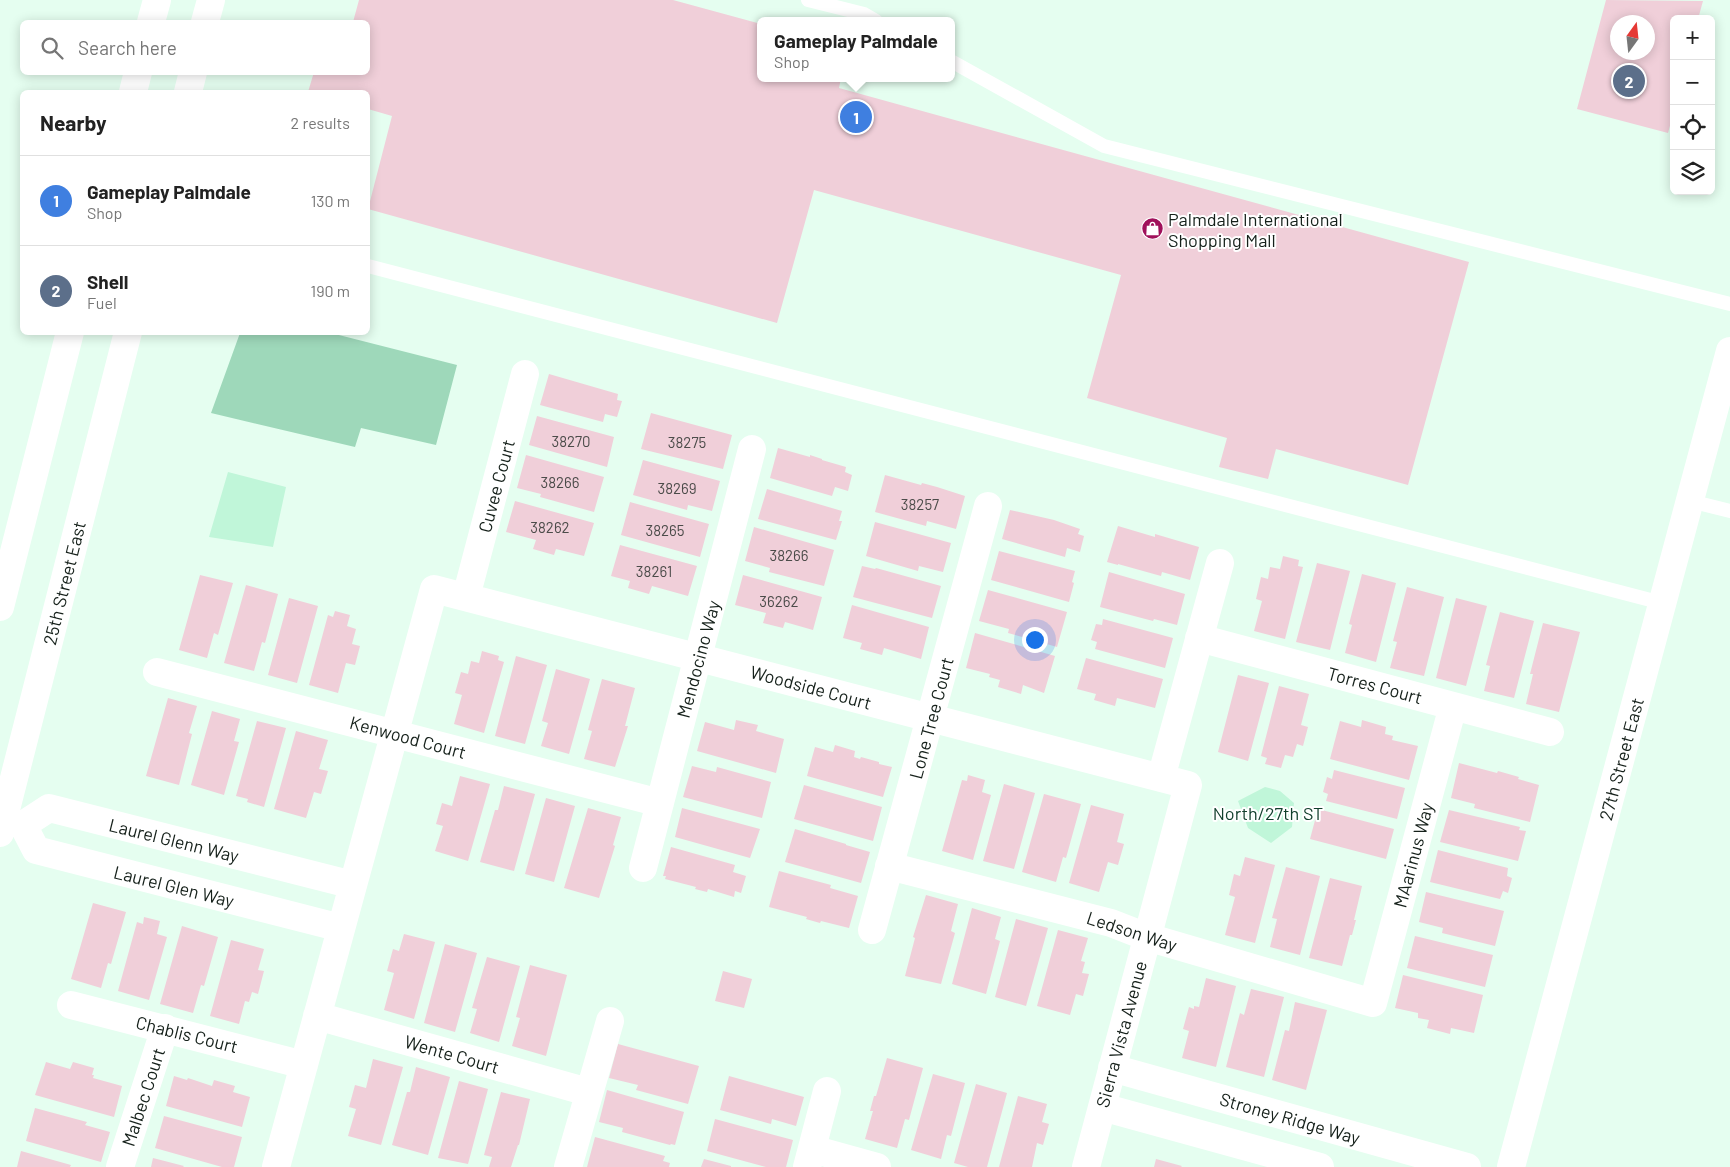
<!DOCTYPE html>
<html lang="en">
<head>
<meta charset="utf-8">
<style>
	:root { --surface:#fff; --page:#f2f2f2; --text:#222; --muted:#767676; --line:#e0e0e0; --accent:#a0115b }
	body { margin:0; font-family:Barlow,sans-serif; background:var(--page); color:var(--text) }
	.controls { position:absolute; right:15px; top:15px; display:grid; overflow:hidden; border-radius:8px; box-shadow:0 2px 12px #0003 }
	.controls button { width:45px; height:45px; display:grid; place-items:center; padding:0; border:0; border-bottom:1px solid var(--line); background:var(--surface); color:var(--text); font:25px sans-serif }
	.compass { position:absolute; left:1610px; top:15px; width:45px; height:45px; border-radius:50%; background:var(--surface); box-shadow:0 2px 12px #0003; rotate:15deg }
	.you { position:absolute; left:1034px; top:639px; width:18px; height:18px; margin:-12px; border:4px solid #fff; border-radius:50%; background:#1a73e8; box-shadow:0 0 0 8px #1a73e833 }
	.badge { display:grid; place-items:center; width:32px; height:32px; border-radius:50%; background:var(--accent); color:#fff; font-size:16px; font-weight:700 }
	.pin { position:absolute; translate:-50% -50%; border:2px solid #fff; box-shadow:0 1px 5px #0006 }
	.popup { position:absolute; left:757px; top:17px; width:198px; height:65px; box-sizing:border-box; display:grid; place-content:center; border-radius:8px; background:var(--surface); filter:drop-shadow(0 1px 4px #0005); font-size:16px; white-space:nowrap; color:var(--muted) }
	.popup b { font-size:19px; color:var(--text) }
	.popup::after { content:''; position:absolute; left:50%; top:100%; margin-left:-10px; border:10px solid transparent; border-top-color:var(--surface) }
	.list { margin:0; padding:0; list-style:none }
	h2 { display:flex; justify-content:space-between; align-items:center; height:65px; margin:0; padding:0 20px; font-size:21px }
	h2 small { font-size:16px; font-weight:400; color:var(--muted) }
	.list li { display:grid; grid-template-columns:32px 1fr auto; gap:15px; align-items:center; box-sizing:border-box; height:90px; padding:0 20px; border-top:1px solid var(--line) }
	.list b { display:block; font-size:19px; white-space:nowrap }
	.list p { margin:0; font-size:16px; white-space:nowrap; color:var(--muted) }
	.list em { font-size:16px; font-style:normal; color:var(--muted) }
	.icon { flex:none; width:28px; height:28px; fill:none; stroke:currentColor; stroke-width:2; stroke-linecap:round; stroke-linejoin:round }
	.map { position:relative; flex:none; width:1730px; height:1167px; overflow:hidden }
	.search { position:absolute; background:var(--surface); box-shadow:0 2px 12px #0003; left:20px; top:20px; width:350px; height:55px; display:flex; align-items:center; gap:12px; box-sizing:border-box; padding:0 18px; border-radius:8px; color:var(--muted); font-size:19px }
	.panel { position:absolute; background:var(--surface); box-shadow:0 2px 12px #0003; left:20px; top:90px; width:350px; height:245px; border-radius:8px }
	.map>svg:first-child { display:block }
</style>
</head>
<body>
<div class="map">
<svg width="1730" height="1167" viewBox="0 0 1730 1167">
	<rect width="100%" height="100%" fill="#e5fef0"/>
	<path fill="#c0f6d9" d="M228 472 286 487 273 547 209 537Z
		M1265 787 1280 791 1294 803 1292 827 1271 843 1248 828 1238 801Z"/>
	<path fill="#9ed8ba" d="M240 333H331L457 365 436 445 361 428 355 447 211 413Z"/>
	<path fill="#f0cfd9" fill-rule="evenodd" d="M359 0H673L761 24V78H841L839 88 1469 262 1408 485 1276 449 1268 479 1219 467 1227 438 1087 398 1121 275 814 190 777 323 368 209 392 116 368 109V92H308L314 72H368V22H353Z
		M1606 0 1703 1 1698 19H1674V111L1668 133 1577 109ZM1618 22H1648V52H1618Z
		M549 374 618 394 617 400 622 401 617 417 605 414 603 422 540 405Z
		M651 413 732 435 723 469 641 449Z
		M537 416 614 437 607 467 529 445Z
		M778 448 810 457V455L822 459V460L846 467 845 472 852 475 848 491 835 487 832 496 770 478Z
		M526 455 604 477 594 512 540 497 541 494 517 488Z
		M643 460 720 481 712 511 688 505 687 510 633 495Z
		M885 475 921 485 922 483 937 487 965 496 956 529 927 521 926 526 875 512Z
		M767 489 842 511 839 521H842L836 540 758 519Z
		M515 501 594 523 584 556 556 549 554 555 533 549 536 540 506 532Z
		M630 502 709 524 700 557 621 535Z
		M1010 510 1054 520 1080 529 1078 534 1084 536 1080 552 1067 548 1065 557 1002 539Z
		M875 522 951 543 943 572 919 566 918 571 866 556Z
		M1118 526 1155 537V534L1199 547 1190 580 1162 572 1161 576 1118 564V565L1107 562Z
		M754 527 834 550 824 586 769 572 770 568 745 561Z
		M620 545 697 566 688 596 652 586 649 594 628 588 630 581 611 576Z
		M999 551 1075 571 1072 582 1074 583 1069 602 991 580Z
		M1283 556 1299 560 1298 566 1303 567 1285 639 1254 631 1262 601 1256 599 1261 577 1268 579 1270 567 1280 569Z
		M1317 563 1350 571 1330 650 1296 642Z
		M862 566 875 569 876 568 941 586 932 618 853 597Z
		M1109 572 1185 594 1177 625 1154 619 1153 621 1100 607Z
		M1362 574 1396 583 1376 662 1345 653 1352 625 1349 624Z
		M200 575 233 583 218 635 214 633 207 658 179 650Z
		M743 575 822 597 813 630 785 622 783 628 763 623 766 613 735 605Z
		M246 585 278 594 265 643 262 642 254 671 224 663Z
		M1407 587 1444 597 1424 676 1390 668 1397 642 1393 641Z
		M988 590 1067 612 1057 647 1008 633 1009 629 979 621Z
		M289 598 318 606 297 683 268 675Z
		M1456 598 1487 606 1466 686 1436 678Z
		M852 605 929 627 921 659 884 648 882 655 860 649 862 643 843 638Z
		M335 611 350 615 347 626 356 629 352 644 360 646 355 665 346 663 338 693 309 685 328 615 333 617Z
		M1500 612 1534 621 1514 698 1484 691 1490 666 1486 665Z
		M1103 619 1173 638 1165 668 1095 649 1097 642 1091 640 1096 624 1102 625Z
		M1543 623 1580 632 1559 712 1526 704 1533 674H1530Z
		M975 633 1055 656 1044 693 1023 685 1021 694 998 687 1000 680 989 677 990 674 966 668Z
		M482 651 499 656 498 660 504 662 484 733 454 724 462 695 455 693 461 672 468 674 471 661 479 663Z
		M516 656 547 665 525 744 495 736Z
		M1086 658 1163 679 1155 708 1117 698 1115 706 1094 700 1096 694 1077 689Z
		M556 669 590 679 569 754 541 746 548 723 542 721Z
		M1238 675 1269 683 1248 761 1218 752Z
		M602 679 635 688 625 726H628L615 767 584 759 592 731 588 730Z
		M1279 686 1309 694 1301 725 1308 727 1303 746 1297 744 1293 757 1285 755 1281 768 1265 764 1267 758 1261 756Z
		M168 698 197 706 189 733 192 734 179 785 146 776Z
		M212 711 240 719 234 741 239 742 224 795 191 785Z
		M736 720 758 725 756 731 784 739 776 773 697 751 705 722 734 730Z
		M1362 720 1386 727 1385 734 1393 736 1392 740 1418 746 1409 780 1330 759 1340 721 1361 727Z
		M257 721 286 728 264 807 247 802 248 799 236 796Z
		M296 731 328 740 319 769 328 771 321 794 314 792 306 818 274 809Z
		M835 745 855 751 854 757 860 759 861 757 879 762V764L892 767 883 797 807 776 815 747 833 752Z
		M1459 763 1497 773 1498 771 1519 777 1518 779 1539 785 1530 822 1474 808 1475 804 1451 798Z
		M692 766 716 772 717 767 771 782 762 818 683 797Z
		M1334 770 1405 788 1397 819 1326 801 1328 794 1323 792 1327 777 1332 779Z
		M968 775 985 780 982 792 991 795 973 860 942 851 962 780 967 781Z
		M460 776 490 784 468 861 435 851 443 826 436 824 442 803 452 806Z
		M1004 784 1035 793 1014 869 983 861Z
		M804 785 882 807 873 841 794 819Z
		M504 786 535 794 514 871 480 862 495 810H498Z
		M1044 794 1081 804 1066 858 1063 857 1056 882 1022 872Z
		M546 798 575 806 554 882 525 874Z
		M1091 805 1124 814 1117 842 1124 844 1118 865 1108 862 1099 892 1069 883Z
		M588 808 621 817 613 845 615 846 599 898 564 888Z
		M682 808 760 829 750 858 675 837Z
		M1318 809 1394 829 1386 859 1310 839Z
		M1449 810 1520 827 1519 830 1526 831 1518 861 1440 842Z
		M795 829 846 844V845L870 852 861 883 785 862Z
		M671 847 735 865 733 872 746 876 741 893 735 891 734 897 708 889 707 892 695 889 696 887 665 879 666 876H663Z
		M1438 850 1508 868 1507 876 1512 878 1508 893 1503 891 1500 899 1430 882Z
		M1245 857 1275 865 1255 943 1225 935 1235 897 1229 895 1234 874 1240 876Z
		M1286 867 1320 876 1300 955 1270 947 1277 919 1272 918Z
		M779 871 831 885 830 888 858 896 849 928 821 921 820 923 806 919 807 917 769 907Z
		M1330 878 1362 886 1354 920H1356L1352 935H1350L1342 966 1309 958Z
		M1426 892 1504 911 1495 946 1442 933 1443 928 1419 922Z
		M926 895 958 904 951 931 955 933 941 984 905 976 915 938 913 937Z
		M93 903 126 912 111 964 108 963 101 988 71 979Z
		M972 908 1001 917 995 939 1000 941 986 994 952 984Z
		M144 917 160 921 157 934 167 937 149 1000 118 991 137 922 143 924Z
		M1016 919 1048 928 1026 1006 995 997Z
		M182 926 218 937 204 986 201 985 193 1013 160 1004Z
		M1058 930 1088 938 1081 961 1085 962 1082 973 1089 974 1083 996 1076 994 1070 1015 1037 1006Z
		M404 934 435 942 414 1019 384 1010 394 973 387 971 393 949 399 951Z
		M1415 936 1493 955 1485 987 1407 968Z
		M231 940 264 949 258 970 264 971 258 994 252 992 249 1002 245 1001 239 1024 210 1016Z
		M445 944 477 953 455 1032 424 1023Z
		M487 957 520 966 499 1042 470 1033 477 1009 472 1008Z
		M530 965 567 975 546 1056 512 1046 520 1018 516 1017Z
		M723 971 752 979 744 1008 715 1001Z
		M1403 975 1483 995 1474 1033 1451 1028 1450 1034 1427 1028 1429 1020 1418 1018V1013L1395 1008Z
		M1206 978 1236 986 1216 1067 1182 1058 1189 1031 1183 1029 1189 1007 1194 1009V1006L1199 1007Z
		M1251 989 1284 997 1264 1077 1226 1067 1240 1013 1244 1015Z
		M1295 1002 1327 1010 1306 1090 1272 1080 1285 1030 1289 1031Z
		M618 1044 699 1066 688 1104 636 1090 638 1085 609 1078Z
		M887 1058 923 1068 909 1120 905 1119 897 1148 865 1139 873 1111H870L874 1096H876Z
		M373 1059 403 1067 381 1145 348 1136 356 1109 349 1107 355 1085 366 1088Z
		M46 1062 70 1069 73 1062 94 1068 92 1075H94L93 1078 122 1086 114 1117 35 1095Z
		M416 1067 450 1077 428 1155 392 1145 407 1092H410Z
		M933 1074 965 1083 951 1136 947 1135 941 1159 911 1150Z
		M174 1076 187 1080 188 1078 212 1086 214 1080 235 1086 233 1092 250 1097 242 1127 166 1106Z
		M729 1076 804 1097 796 1126 772 1119 771 1124 720 1110Z
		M459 1081 488 1089 468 1164 438 1158Z
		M976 1084 1007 1093 987 1167H968L954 1163Z
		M607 1090 684 1112 675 1145 671 1144 670 1145 622 1132 623 1128 599 1122Z
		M501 1092 530 1099 519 1145H518L511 1167H489L492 1157 484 1155Z
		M1018 1096 1047 1104 1042 1122 1049 1124 1043 1145 1037 1143 1032 1167H999Z
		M35 1108 87 1122 85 1125 110 1132 101 1162 26 1141Z
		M164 1116 242 1137 234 1167H222L155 1148Z
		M715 1119 793 1140 786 1167H766L707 1151Z
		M595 1137 665 1156 663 1161 670 1163 669 1167H587Z
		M21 1151 71 1165 70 1167H17Z
		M153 1158 184 1166 183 1167H151Z
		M704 1159 731 1166V1167H701Z
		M1156 1159 1182 1166 1181 1167H1154Z"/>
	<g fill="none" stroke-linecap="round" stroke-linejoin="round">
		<path stroke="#fff" stroke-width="14" d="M808 0 864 14 876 21
			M951 61 1104 146 1730 304
			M368 266 1662 603
			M1690 501 1730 511"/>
		<path stroke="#fff" stroke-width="28" d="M466 597 525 374
			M1199 638 1550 732
			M157 672 660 803
			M1161 778 1220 563
			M0 819 23 825 49 808 353 885
			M23 825 36 850 341 928
			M889 866 1111 923 1147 937 1373 1003 1453 706
			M643 868 752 449
			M872 930 988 506
			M71 1005 304 1065
			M317 1016 588 1092
			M1112 1068 1467 1167
			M1102 1107 1320 1167
			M812 1149 877 1167
			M120 1167 165 1028
			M276 1167 434 589 1188 785 1086 1167
			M568 1167 610 1021
			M807 1167 827 1091
			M1511 1167 1730 351"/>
		<path stroke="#fff" stroke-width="28" d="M151 22 157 0
			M205 22 211 0
			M133 92 138 72
			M188 92 193 72
			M0 607 70 332
			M0 833 128 332"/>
	</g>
	<defs>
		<symbol id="shop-disc" viewBox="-11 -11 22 22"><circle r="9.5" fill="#a0115b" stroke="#fff"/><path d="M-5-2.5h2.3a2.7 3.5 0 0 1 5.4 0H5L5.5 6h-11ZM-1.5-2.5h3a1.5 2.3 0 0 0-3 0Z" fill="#fff"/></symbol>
	</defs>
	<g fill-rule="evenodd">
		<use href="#shop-disc" x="1140" y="216" width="25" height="25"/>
	</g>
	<g text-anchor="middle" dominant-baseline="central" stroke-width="4" stroke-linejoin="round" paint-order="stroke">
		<g font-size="15" fill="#4c4c4a">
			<text x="571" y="441">38270</text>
			<text x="687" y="442">38275</text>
			<text x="560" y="482">38266</text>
			<text x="677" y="488">38269</text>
			<text x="920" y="504">38257</text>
			<text x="550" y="527">38262</text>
			<text x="665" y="530">38265</text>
			<text x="789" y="555">38266</text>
			<text x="654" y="571">38261</text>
			<text x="779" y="601">36262</text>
		</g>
		<g font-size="18" fill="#15201a" stroke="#fff" text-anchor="start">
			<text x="1168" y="219">Palmdale International<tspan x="1168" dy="21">Shopping Mall</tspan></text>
		</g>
		<g font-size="18" fill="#15201a" stroke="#fff">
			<text transform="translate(496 486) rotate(-75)">Cuvee Court</text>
			<text transform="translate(64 583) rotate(-76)">25th Street East</text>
			<text transform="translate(698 659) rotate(-75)">Mendocino Way</text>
			<text transform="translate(1375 685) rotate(15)">Torres Court</text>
			<text transform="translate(811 687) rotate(15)">Woodside Court</text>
			<text transform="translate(931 718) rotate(-75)">Lone Tree Court</text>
			<text transform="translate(408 737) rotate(15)">Kenwood Court</text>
			<text transform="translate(1621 759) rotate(-75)">27th Street East</text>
			<text transform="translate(174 840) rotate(14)">Laurel Glenn Way</text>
			<text transform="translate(1413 855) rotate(-75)">MAarinus Way</text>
			<text transform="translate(174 886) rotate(14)">Laurel Glen Way</text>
			<text transform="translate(1132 931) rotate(18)">Ledson Way</text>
			<text transform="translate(187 1034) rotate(14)">Chablis Court</text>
			<text transform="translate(1121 1034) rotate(-75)">Sierra Vista Avenue</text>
			<text transform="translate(452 1054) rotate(16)">Wente Court</text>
			<text transform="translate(143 1097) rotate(-72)">Malbec Court</text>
			<text transform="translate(1290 1118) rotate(16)">Stroney Ridge Way</text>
		</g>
		<g font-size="18" fill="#12402d" stroke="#fff">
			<text x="1268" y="813">North/27th ST</text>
		</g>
	</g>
</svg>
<div class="controls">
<button>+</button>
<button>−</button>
<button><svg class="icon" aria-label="locate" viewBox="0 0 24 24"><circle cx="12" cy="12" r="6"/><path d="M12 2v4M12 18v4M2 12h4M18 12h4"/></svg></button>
<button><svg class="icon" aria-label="layers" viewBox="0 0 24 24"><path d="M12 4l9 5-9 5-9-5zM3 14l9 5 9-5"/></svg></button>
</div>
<svg class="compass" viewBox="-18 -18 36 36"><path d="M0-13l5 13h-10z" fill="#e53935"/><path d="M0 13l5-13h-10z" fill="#767676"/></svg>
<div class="you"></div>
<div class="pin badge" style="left:856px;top:117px;background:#3f7fe0">1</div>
<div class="popup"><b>Gameplay Palmdale</b>Shop</div>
<div class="pin badge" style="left:1629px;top:81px;background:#5c6f8a">2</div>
<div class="search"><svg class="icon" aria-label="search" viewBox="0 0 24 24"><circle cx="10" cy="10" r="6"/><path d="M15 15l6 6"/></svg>Search here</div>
<section class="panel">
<h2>Nearby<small>2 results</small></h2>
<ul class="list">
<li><span class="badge" style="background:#3f7fe0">1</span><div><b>Gameplay Palmdale</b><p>Shop</p></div><em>130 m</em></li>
<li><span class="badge" style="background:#5c6f8a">2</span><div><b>Shell</b><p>Fuel</p></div><em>190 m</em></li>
</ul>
</section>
</div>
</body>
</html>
